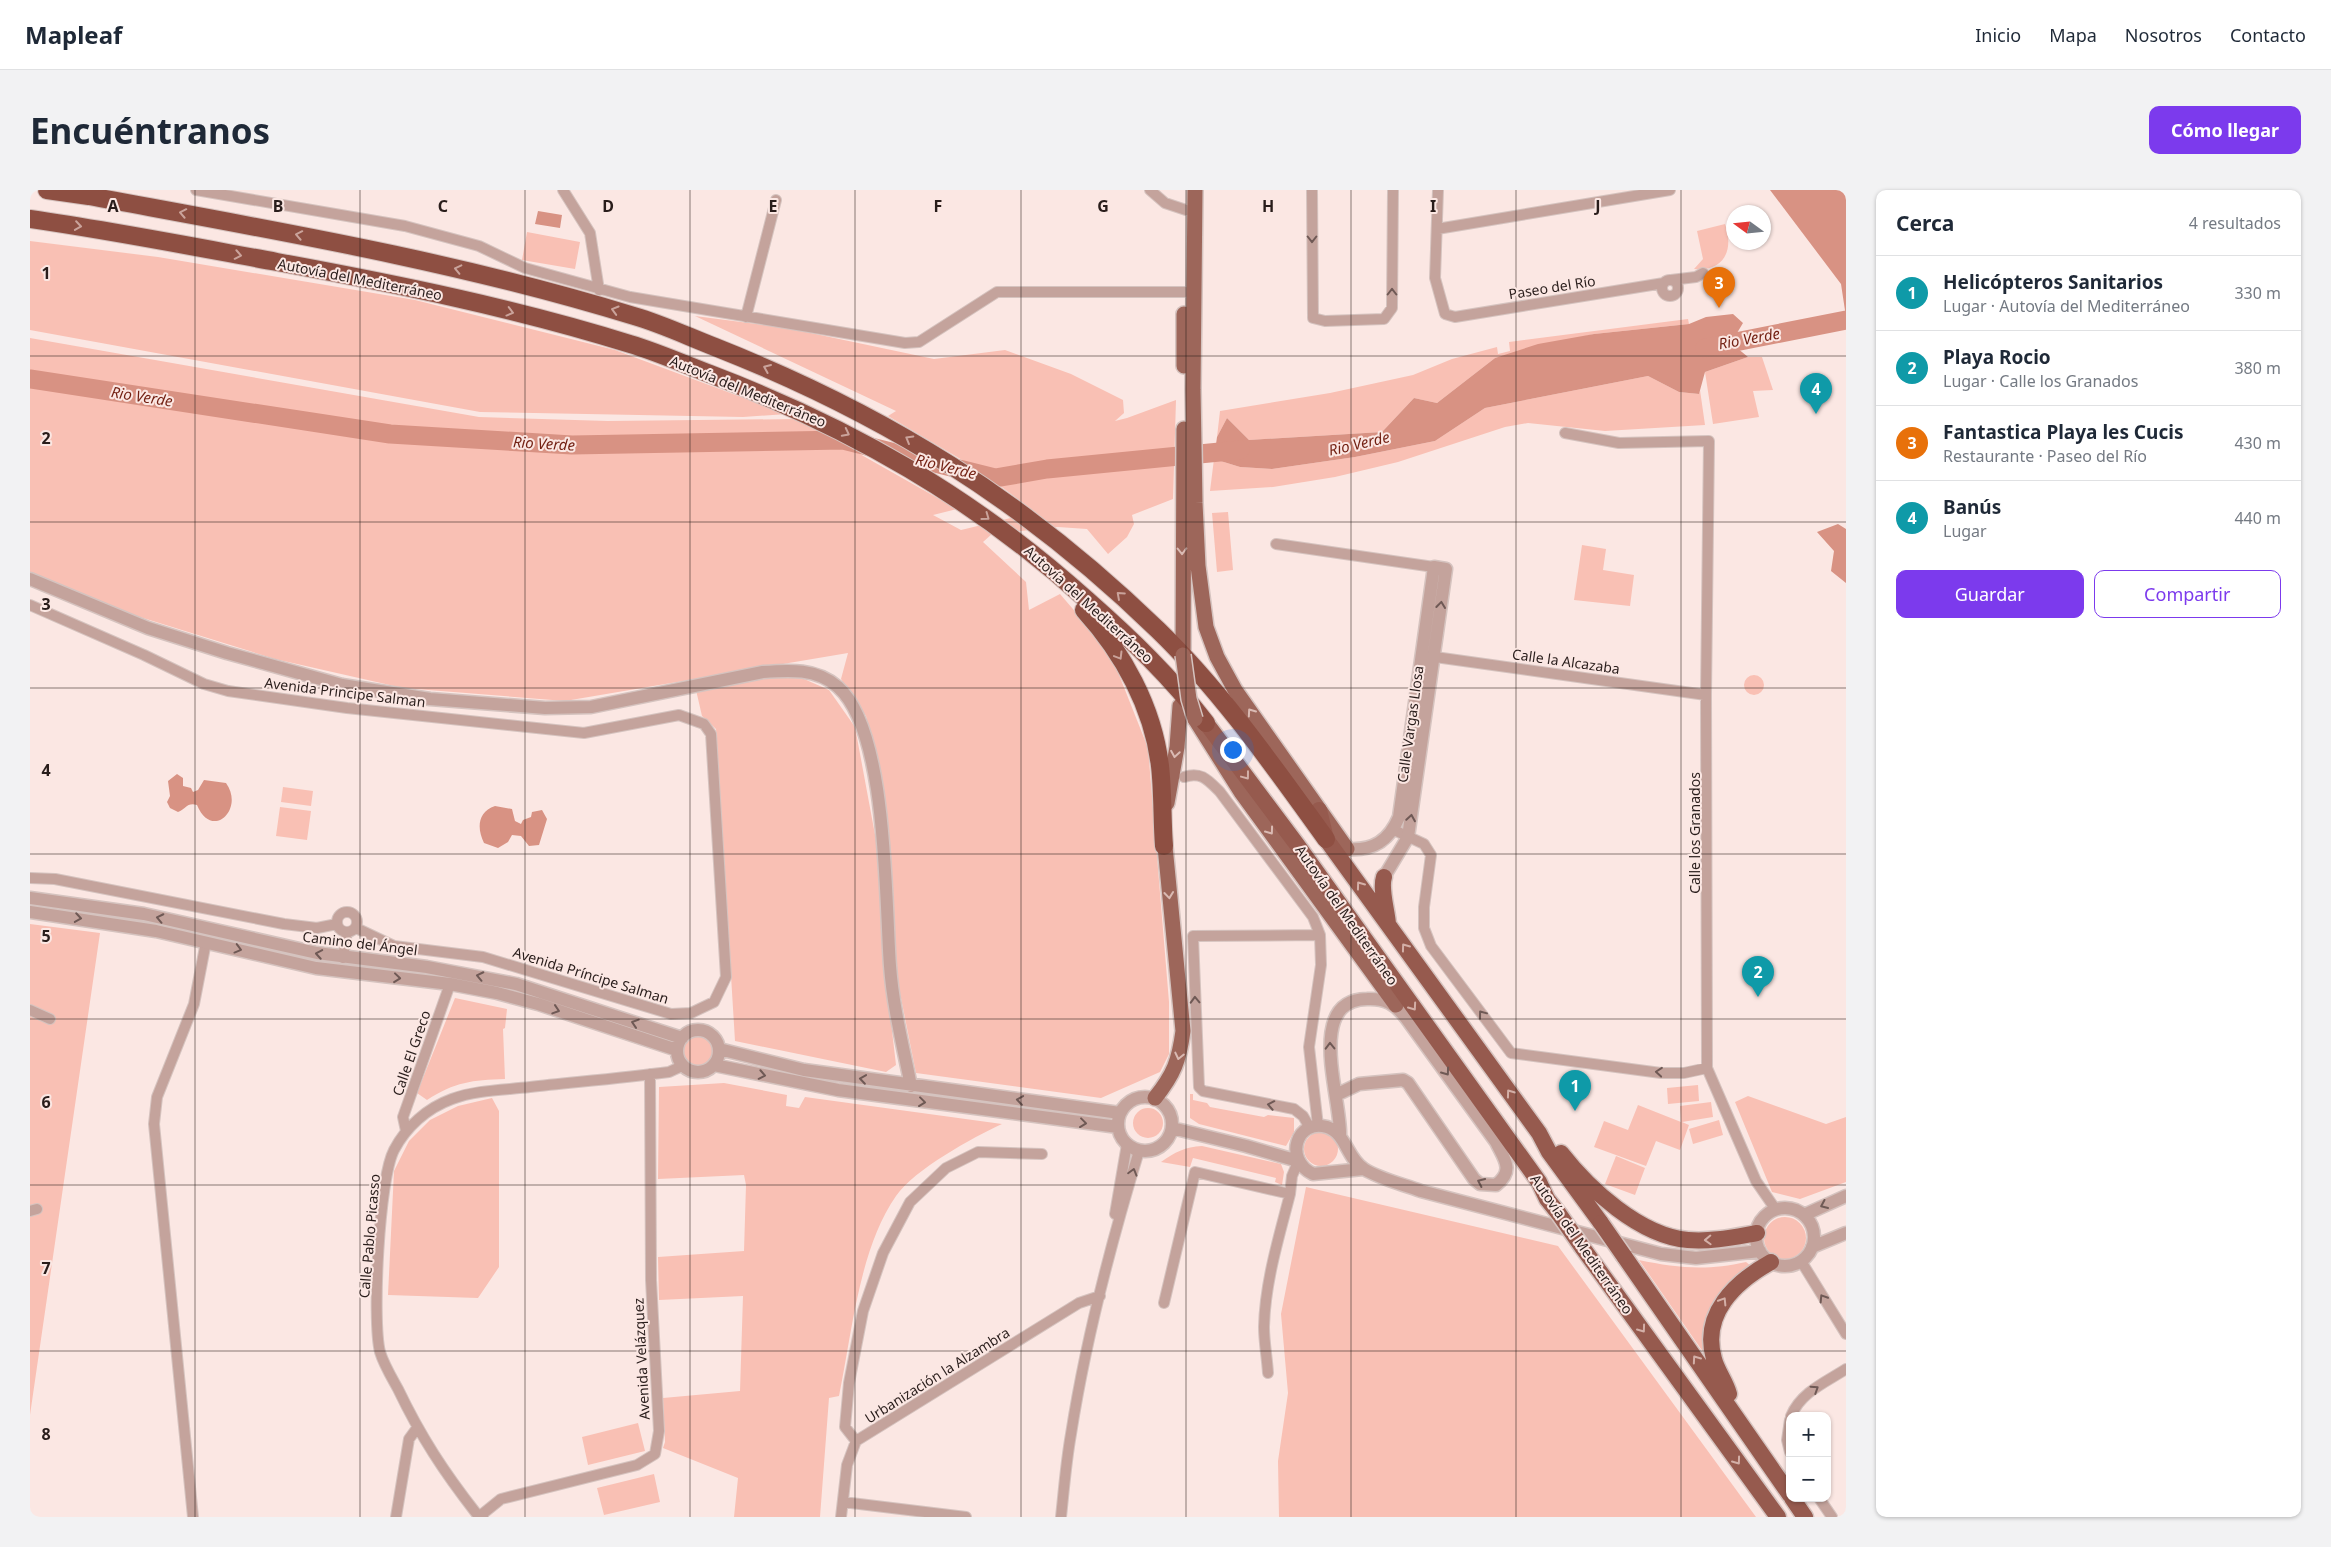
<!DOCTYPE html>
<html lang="es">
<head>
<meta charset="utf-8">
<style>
	:root { --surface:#fff; --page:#f2f2f3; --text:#1f2937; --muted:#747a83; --line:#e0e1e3; --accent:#7c3aed }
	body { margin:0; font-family:"Noto Sans",sans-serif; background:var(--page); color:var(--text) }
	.controls { position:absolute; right:15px; bottom:15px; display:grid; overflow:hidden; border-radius:10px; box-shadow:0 1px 4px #0004 }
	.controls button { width:45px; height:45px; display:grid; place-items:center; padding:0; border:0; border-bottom:1px solid var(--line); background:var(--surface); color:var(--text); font:25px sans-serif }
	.compass { position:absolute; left:1696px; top:15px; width:45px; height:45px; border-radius:50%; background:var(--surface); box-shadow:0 1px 4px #0004; rotate:285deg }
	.you { position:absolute; left:1202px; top:559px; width:18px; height:18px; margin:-12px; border:4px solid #fff; border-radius:50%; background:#1a73e8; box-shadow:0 0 0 8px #1a73e833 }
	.badge { display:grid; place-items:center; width:32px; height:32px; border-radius:50%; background:var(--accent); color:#fff; font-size:16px; font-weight:700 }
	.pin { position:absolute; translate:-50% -41px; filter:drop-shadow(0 1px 2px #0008) }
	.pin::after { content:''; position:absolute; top:26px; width:18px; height:15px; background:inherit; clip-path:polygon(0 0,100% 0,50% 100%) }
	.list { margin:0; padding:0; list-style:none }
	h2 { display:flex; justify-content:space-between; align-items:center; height:65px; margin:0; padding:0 20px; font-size:21px }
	h2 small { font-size:16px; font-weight:400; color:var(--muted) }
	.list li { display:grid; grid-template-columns:32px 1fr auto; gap:15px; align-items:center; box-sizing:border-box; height:75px; padding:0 20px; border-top:1px solid var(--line) }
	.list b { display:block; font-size:19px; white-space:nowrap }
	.list p { margin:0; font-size:16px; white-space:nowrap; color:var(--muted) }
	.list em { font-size:16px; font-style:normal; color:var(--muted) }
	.actions { display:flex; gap:10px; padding:15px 20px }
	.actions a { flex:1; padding:11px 0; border:1px solid var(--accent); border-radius:10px; text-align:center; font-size:18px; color:var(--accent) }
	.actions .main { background:var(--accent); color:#fff }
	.map { position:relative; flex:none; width:1816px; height:1327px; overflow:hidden; border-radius:10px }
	header { display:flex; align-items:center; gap:30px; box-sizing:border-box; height:70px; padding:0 25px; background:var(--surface); border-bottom:1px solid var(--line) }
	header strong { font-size:24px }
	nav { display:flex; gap:28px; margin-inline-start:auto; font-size:18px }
	.intro { display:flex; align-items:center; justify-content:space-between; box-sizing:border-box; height:120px; padding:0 30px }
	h1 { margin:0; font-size:35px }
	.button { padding:12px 22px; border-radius:10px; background:var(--accent); color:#fff; font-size:18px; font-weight:700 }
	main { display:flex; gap:30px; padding:0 30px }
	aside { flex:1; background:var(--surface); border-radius:10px; box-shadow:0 1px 4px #0004 }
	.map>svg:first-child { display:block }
</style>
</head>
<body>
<header>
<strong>Mapleaf</strong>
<nav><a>Inicio</a><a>Mapa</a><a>Nosotros</a><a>Contacto</a></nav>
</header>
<div class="intro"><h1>Encuéntranos</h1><a class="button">Cómo llegar</a></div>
<main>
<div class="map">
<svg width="1816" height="1327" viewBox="0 0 1816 1327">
	<rect width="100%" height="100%" fill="#fbe7e3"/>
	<path fill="#f9c0b4" d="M1695 34C1704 59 1695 82 1664 79L1673 69 1667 41Z
		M497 42 550 52 545 79 492 70Z
		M0 51 128 67 385 110 585 160 757 224 713 227 450 222 0 140Z
		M665 126 757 138 904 169 975 160 1041 184 1093 210 1094 223 1085 231 1097 228 1146 210 1143 309 1102 325 1104 334 1097 347 1078 364 1057 339 1028 337 962 344 953 352 996 392 999 420 1030 404 1080 462 1118 558 1139 812V864L1130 882 1071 908 886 883 863 768 864 713 857 627 836 526 811 489 818 463 535 511 373 498 245 469 97 423 0 382V148L449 227 578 231 768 229 927 319 903 325 931 340 1005 322 949 280 858 226 866 221Z
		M1658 129 1659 134 1564 144 1465 168 1407 213 1384 208 1352 242 1219 250 1197 228 1187 247 1190 221 1300 203 1383 185 1422 169 1467 157 1468 164 1480 161 1479 152Z
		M1718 167H1732L1743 200 1723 201 1729 227 1683 234 1675 182Z
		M1618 186 1649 202 1669 204 1670 200 1675 235 1575 241 1498 233 1475 237 1368 272 1305 287 1243 297 1180 301 1184 269 1210 277 1242 279 1325 267 1405 251 1455 218Z
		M1198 322 1203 380 1187 382 1182 323Z
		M1552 355 1576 359 1573 380 1604 385 1600 416 1544 410Z
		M1714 495a10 10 0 1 1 20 0a10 10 0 1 1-20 0Z
		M741 486 774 489 799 500 825 537 846 650 855 781 866 875 856 882 705 851 686 539 672 526 666 500Z
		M253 597 283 601 281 616 251 612Z
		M250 617 281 621 277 650 246 646Z
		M0 734 70 743 0 1225Z
		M425 808 477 819 475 838 473 839 475 889C442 890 425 892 397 910L387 903Z
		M653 861a15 15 0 1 1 30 0a15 15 0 1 1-30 0Z
		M694 893 757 905 756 916 769 918 775 907 972 934C942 948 885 979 866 1006 829 1059 822 1143 809 1206L799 1208 790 1327H704L708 1288 633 1258 635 1252 633 1208 710 1201 713 1106 629 1110 628 1067 714 1061 716 995 714 985 628 989 629 897Z
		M1668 895 1669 911 1638 914 1637 898Z
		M1160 904H1163V910L1177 913 1180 917 1234 927 1238 925 1264 928V942L1256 956 1169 934 1160 928Z
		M1718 906 1796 934 1816 927V992L1770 1009 1742 1002 1705 912Z
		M462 908 469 921V1077L448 1108 358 1105 364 981 379 951 400 930 428 916Z
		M1681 912 1683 927 1652 932 1659 935 1650 960 1626 951 1616 976 1564 957 1574 931 1598 940 1608 915 1651 932 1650 916Z
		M1103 933a15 15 0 1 1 30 0a15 15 0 1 1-30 0Z
		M1689 930 1693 945 1663 954 1659 939Z
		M1274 959a17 17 0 1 1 34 0a17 17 0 1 1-34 0Z
		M1172 956 1251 974 1254 982 1252 995 1245 992 1246 988 1163 968 1160 977 1131 972C1145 962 1155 957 1172 956Z
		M1586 966 1615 978 1605 1005 1575 994Z
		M1276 997 1528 1056 1726 1327H1249L1248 1271 1258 1203 1251 1124Z
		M1734 1048a21 21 0 1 1 42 0a21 21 0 1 1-42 0Z
		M1609 1070C1647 1078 1677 1081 1716 1072L1721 1076 1698 1098 1678 1169Z
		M608 1233 615 1261 558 1275 552 1247Z
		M624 1284 630 1312 574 1325 567 1298Z"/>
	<path fill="#d89283" d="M1740 0H1816V127L1811 94Z
		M508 21 532 25 530 38 505 34Z
		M1703 124 1713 133 1701 153 1718 167 1675 182 1669 204 1649 202 1618 186 1455 218 1405 251 1325 267 1242 279 1210 277 1184 269 1187 247 1197 228 1219 250 1352 242 1384 208 1407 213 1465 168 1508 154 1564 144 1659 134 1676 127Z
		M1808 334 1816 339V393L1801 381 1804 361 1787 342Z
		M147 584 153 588V596L161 598 163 602 168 600 174 590 196 593C215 619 182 651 167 615 157 612 156 619 148 622L140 618 137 612 140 606 138 591Z
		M465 616 482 619 485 631 491 634 493 630 501 627 502 622 512 620 517 629 509 655 499 656 491 646 482 645 478 652 468 658 454 653C447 639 447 622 465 616Z"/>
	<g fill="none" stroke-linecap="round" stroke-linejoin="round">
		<path stroke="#d89283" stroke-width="19" d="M1675 158 1816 130
			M0 189 360 244 542 255 813 250 965 288 1017 279 1210 260"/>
		<defs>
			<path id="minor" d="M166 0 375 36 449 56 495 78 600 107 875 153 889 152 967 102H1155
				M533 0 560 43 569 100
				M1120 0 1135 13 1156 20
				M1282 0 1283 128 1295 131 1354 129 1362 118 1363 0
				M1408 0 1405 88 1415 124 1425 127 1634 93
				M1407 39 1640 0
				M1641 90 1666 87 1673 83
				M1632 98a8 8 0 1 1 16 0a8 8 0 1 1-16 0Z
				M716 127 746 10
				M1535 243 1589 253 1679 251 1676 505 1677 878 1726 991 1746 1020
				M1246 354 1404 377
				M0 415 114 465 174 494 198 501 317 518 554 543 649 525 674 534 681 544 696 787 684 812 661 823 641 824 453 767 364 756 326 738
				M1398 466 1676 505
				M1154 587C1171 581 1178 590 1190 602L1283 727 1290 745 1291 775 1279 857 1288 936
				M1364 640 1394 654 1401 665 1394 717V738L1401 756 1481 863 1631 883H1654L1677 878
				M0 688 25 689 254 734 287 738 307 734
				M307 732a10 10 0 1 1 20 0a10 10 0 1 1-20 0Z
				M313 768 317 742
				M0 820 20 829
				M1280 938 1273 926 1264 919 1173 901 1169 897 1163 746 1290 745
				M376 941 373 927 420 794
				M1260 1004 1262 986 1268 972
				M0 1021 7 1019
				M1085 1024 1097 954
				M1771 1071 1816 1144
				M1134 1113 1165 982 1260 1004C1249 1047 1235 1092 1234 1137 1234 1152 1237 1167 1238 1183
				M1761 1226C1771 1202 1796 1192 1816 1179
				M1760 1230 1757 1250 1760 1262
				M826 1251 815 1237 819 1193 833 1121 853 1063 880 1012 916 978 948 962 1012 964
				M1789 1308 1802 1327
				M813 1312 936 1327
				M450 1326 471 1309 607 1275 625 1264 629 1241 621 1090 620 884
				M163 1327 124 934 127 907 164 814 176 752
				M366 1327 379 1249 387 1238
				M453 1327 446 1323C414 1282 391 1247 368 1199 362 1188 354 1175 350 1162 342 1130 349 989 364 960 376 937 397 918 422 909 446 900 474 900 500 897 546 892 593 888 639 882L652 876
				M811 1327 817 1275 826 1251 1049 1113 1070 1106
				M1031 1327C1034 1299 1036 1272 1041 1244 1056 1148 1081 1053 1109 961"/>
			<path id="tertiary" d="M0 389 118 438 197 463 312 495 400 509 515 518 561 517 733 482C759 480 787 478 808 497 858 541 855 711 860 776 863 817 873 856 881 896
				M1317 659C1343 661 1359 651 1369 627L1404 377 1416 379 1378 647 1354 687
				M0 708 114 724 287 763 397 777 486 794 652 848
				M0 722 126 741 286 778 420 794 467 803 508 814 647 860
				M647 861a21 21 0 1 1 42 0a21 21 0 1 1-42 0Z
				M689 859 774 880 1090 923
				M684 875 808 900 1088 937
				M1306 905 1329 894 1373 890 1378 893 1444 989 1450 994 1466 995C1485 980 1474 969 1466 952L1376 828C1365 814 1355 808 1337 809 1274 810 1312 910 1310 946
				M1088 934a27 27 0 1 1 54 0a27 27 0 1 1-54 0Z
				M1142 938 1216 956 1268 971
				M1333 979 1283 984C1253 969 1267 928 1297 937 1316 943 1317 969 1334 979 1350 989 1372 994 1391 1001L1631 1064 1666 1068 1730 1061
				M1726 1047a29 29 0 1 1 58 0a29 29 0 1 1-58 0Z
				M1774 1025 1816 1006
				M1782 1057 1816 1043"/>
			<path id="primary" d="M1165 0 1163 200 1165 313 1168 376 1176 437 1187 467 1205 500 1317 659
				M1154 176V124
				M1153 465 1154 239
				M1165 529 1211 602 1366 815
				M1137 613 1147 557 1150 516
				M1125 908C1144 884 1149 871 1153 841L1134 646"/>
			<path id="trunk" d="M1176 533 1268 656 1509 992 1517 1009 1529 1024
				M1289 620 1296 649 1509 943 1519 962 1571 1033
				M1354 687C1350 699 1357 720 1358 734
				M1531 963C1559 999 1610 1046 1658 1050 1681 1052 1704 1047 1727 1043
				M1552 1057 1748 1327
				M1594 1066 1760 1305
				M1699 1204C1696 1192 1687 1181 1684 1169 1671 1124 1705 1092 1741 1072
				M1762 1308 1775 1327"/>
			<path id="motorway" d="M17 0 59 6C242 40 426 71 604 126 632 134 659 147 685 157 857 225 995 311 1128 440 1192 502 1244 577 1296 649
				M0 29C83 41 165 57 247 72 366 94 485 118 600 154 627 162 654 174 680 184 822 238 944 308 1057 410 1100 448 1141 487 1176 533
				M1054 420C1093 463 1123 517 1130 576 1133 602 1132 630 1134 656"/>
		</defs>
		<use href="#minor" stroke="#d5c3bf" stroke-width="12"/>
		<use href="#tertiary" stroke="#d5c3bf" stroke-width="15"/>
		<use href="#primary" stroke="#d5c3bf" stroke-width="18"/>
		<use href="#trunk" stroke="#d5c3bf" stroke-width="19"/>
		<use href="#motorway" stroke="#d5c3bf" stroke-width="20"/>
		<use href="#minor" stroke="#c4a39c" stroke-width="10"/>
		<use href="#tertiary" stroke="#c4a39c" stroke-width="12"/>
		<use href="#primary" stroke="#9d665a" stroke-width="15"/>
		<use href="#trunk" stroke="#965a4e" stroke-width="16"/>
		<use href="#motorway" stroke="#8e4f42" stroke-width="18"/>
		<defs>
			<path id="primary-bridge" d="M1153 465 1159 509 1165 529"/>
			<path id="trunk-bridge" d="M1529 1024 1552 1057
				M1571 1033 1594 1066"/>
		</defs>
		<use href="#primary-bridge" stroke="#d5c3bf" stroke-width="18" stroke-linecap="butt"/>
		<use href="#trunk-bridge" stroke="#d5c3bf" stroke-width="19" stroke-linecap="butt"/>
		<use href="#primary-bridge" stroke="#9d665a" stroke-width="15"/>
		<use href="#trunk-bridge" stroke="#965a4e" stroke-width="16"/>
	</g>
	<defs><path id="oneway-chevron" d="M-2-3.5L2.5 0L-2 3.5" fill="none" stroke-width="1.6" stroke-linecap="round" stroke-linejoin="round" transform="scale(1.25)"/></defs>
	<g stroke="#caa39b">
		<use href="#oneway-chevron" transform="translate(153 23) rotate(-169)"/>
		<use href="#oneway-chevron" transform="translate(48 36) rotate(8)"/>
		<use href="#oneway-chevron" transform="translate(269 45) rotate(-169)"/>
		<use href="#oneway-chevron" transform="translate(208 65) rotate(11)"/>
		<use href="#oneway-chevron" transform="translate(428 79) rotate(-167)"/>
		<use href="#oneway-chevron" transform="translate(585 120) rotate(-164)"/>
		<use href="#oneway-chevron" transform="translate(480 122) rotate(15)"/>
		<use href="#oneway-chevron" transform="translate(737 178) rotate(-157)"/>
		<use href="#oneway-chevron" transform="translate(816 243) rotate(27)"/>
		<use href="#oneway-chevron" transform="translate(879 249) rotate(-150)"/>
		<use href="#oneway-chevron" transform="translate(956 327) rotate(36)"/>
		<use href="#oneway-chevron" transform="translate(1090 405) rotate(-138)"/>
		<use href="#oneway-chevron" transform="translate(1089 466) rotate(59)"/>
	</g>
	<g stroke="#6f5955">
		<use href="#oneway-chevron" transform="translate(1282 49) rotate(90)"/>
		<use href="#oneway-chevron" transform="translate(1362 102) rotate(-90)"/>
		<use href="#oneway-chevron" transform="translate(1411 415) rotate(-83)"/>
		<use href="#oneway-chevron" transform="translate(1381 628) rotate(-81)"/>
		<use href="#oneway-chevron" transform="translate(48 728) rotate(9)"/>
		<use href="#oneway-chevron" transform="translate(130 728) rotate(-168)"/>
		<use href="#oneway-chevron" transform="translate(208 759) rotate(15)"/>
		<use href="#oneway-chevron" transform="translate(289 764) rotate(-170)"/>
		<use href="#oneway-chevron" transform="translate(450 786) rotate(-168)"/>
		<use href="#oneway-chevron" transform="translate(367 788) rotate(6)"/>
		<use href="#oneway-chevron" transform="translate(1165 810) rotate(-92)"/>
		<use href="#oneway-chevron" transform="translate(526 820) rotate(18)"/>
		<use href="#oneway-chevron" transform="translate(1452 824) rotate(-127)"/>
		<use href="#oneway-chevron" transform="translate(605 833) rotate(-162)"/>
		<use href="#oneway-chevron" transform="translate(1300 856) rotate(-91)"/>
		<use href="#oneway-chevron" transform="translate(1416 882) rotate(54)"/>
		<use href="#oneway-chevron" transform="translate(1629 882) rotate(-175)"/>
		<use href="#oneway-chevron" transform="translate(732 885) rotate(11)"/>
		<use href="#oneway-chevron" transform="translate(833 889) rotate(-172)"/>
		<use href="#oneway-chevron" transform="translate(990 910) rotate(-172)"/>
		<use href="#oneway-chevron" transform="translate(892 912) rotate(7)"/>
		<use href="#oneway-chevron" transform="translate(1241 915) rotate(-169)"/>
		<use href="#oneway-chevron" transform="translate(1053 933) rotate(7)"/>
		<use href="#oneway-chevron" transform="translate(1103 982) rotate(-74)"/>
		<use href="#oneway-chevron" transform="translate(1451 992) rotate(-155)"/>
		<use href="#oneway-chevron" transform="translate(1794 1015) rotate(156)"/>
		<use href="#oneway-chevron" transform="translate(1793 1108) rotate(-122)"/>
		<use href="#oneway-chevron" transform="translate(1785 1199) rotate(-33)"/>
	</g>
	<g stroke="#dabab3">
		<use href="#oneway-chevron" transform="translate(1152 361) rotate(89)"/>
		<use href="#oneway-chevron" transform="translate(1221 522) rotate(-125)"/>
		<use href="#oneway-chevron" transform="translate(1145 564) rotate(99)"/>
		<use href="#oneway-chevron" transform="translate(1240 641) rotate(54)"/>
		<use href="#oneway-chevron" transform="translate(1139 705) rotate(84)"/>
		<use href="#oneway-chevron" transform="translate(1149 866) rotate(103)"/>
	</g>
	<g stroke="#d3afa7">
		<use href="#oneway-chevron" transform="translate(1216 586) rotate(53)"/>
		<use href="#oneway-chevron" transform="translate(1330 695) rotate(-126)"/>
		<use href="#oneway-chevron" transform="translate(1375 757) rotate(-126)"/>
		<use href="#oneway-chevron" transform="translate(1383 817) rotate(55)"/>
		<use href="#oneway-chevron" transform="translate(1480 903) rotate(-126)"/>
		<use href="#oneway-chevron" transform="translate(1678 1050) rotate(178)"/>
		<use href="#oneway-chevron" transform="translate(1693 1111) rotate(-58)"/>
		<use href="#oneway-chevron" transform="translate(1612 1139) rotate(54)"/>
		<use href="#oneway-chevron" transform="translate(1666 1169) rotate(-125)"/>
		<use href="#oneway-chevron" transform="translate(1707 1271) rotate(54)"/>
	</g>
	<path fill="none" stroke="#291d1b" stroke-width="1" stroke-opacity="0.55" d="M165 0V1327M330 0V1327M495 0V1327M660 0V1327M825 0V1327M991 0V1327M1156 0V1327M1321 0V1327M1486 0V1327M1651 0V1327M0 166H1816M0 332H1816M0 498H1816M0 664H1816M0 829H1816M0 995H1816M0 1161H1816"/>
	<g text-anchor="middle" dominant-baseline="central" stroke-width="4" stroke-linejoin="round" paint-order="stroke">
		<g font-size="14" fill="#291d1b" stroke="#fbe7e3">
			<text transform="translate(330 89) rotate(11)">Autovía del Mediterráneo</text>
			<text transform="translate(1522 97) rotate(-9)">Paseo del Río</text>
			<text transform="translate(718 201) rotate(22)">Autovía del Mediterráneo</text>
			<text transform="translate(1059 414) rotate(42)">Autovía del Mediterráneo</text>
			<text transform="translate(1536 471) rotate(8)">Calle la Alcazaba</text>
			<text transform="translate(315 502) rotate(7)">Avenida Principe Salman</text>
			<text transform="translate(1380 534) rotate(-82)">Calle Vargas Llosa</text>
			<text transform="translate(1664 643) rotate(-90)">Calle los Granados</text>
			<text transform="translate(1317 725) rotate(55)">Autovía del Mediterráneo</text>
			<text transform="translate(330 753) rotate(7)">Camino del Ángel</text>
			<text transform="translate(561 785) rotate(17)">Avenida Príncipe Salman</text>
			<text transform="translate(381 863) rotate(-71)">Calle El Greco</text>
			<text transform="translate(339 1046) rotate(-85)">Calle Pablo Picasso</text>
			<text transform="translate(1552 1054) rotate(55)">Autovía del Mediterráneo</text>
			<text transform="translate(611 1169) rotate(-93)">Avenida Velázquez</text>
			<text transform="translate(907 1185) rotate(-32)">Urbanización la Alzambra</text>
		</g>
		<g font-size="15" font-style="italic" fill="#721f11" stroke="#fbe7e3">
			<text transform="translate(1719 148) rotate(-10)">Rio Verde</text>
			<text transform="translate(112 206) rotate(9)">Rio Verde</text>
			<text transform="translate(514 253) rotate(3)">Rio Verde</text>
			<text transform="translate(1329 253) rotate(-13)">Rio Verde</text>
			<text transform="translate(916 276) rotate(14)">Rio Verde</text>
		</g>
	</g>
	<g font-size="16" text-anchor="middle" font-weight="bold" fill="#291d1b" stroke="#fbe7e3" stroke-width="4" stroke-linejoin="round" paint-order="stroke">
		<text x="83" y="22">A</text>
		<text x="248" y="22">B</text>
		<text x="413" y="22">C</text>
		<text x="578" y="22">D</text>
		<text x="743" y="22">E</text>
		<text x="908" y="22">F</text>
		<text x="1073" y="22">G</text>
		<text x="1238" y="22">H</text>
		<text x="1403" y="22">I</text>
		<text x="1568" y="22">J</text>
		<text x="16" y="89">1</text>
		<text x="16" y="254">2</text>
		<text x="16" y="420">3</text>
		<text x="16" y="586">4</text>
		<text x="16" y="752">5</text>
		<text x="16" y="918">6</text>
		<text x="16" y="1084">7</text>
		<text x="16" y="1250">8</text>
	</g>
</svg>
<div class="controls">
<button>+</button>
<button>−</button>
</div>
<svg class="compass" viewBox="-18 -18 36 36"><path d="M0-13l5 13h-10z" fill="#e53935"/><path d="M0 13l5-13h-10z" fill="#747a83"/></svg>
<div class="you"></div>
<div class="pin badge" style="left:1545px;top:921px;background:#0f9aa8">1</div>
<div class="pin badge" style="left:1728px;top:807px;background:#0f9aa8">2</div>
<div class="pin badge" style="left:1689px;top:118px;background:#e8710a">3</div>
<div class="pin badge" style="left:1786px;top:224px;background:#0f9aa8">4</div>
</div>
<aside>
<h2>Cerca<small>4 resultados</small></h2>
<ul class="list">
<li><span class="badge" style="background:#0f9aa8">1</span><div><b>Helicópteros Sanitarios</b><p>Lugar · Autovía del Mediterráneo</p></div><em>330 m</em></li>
<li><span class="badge" style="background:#0f9aa8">2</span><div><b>Playa Rocio</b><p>Lugar · Calle los Granados</p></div><em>380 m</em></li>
<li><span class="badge" style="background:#e8710a">3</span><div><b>Fantastica Playa les Cucis</b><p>Restaurante · Paseo del Río</p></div><em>430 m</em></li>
<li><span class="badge" style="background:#0f9aa8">4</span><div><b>Banús</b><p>Lugar</p></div><em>440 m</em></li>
</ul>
<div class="actions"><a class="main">Guardar</a><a>Compartir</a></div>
</aside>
</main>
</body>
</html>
